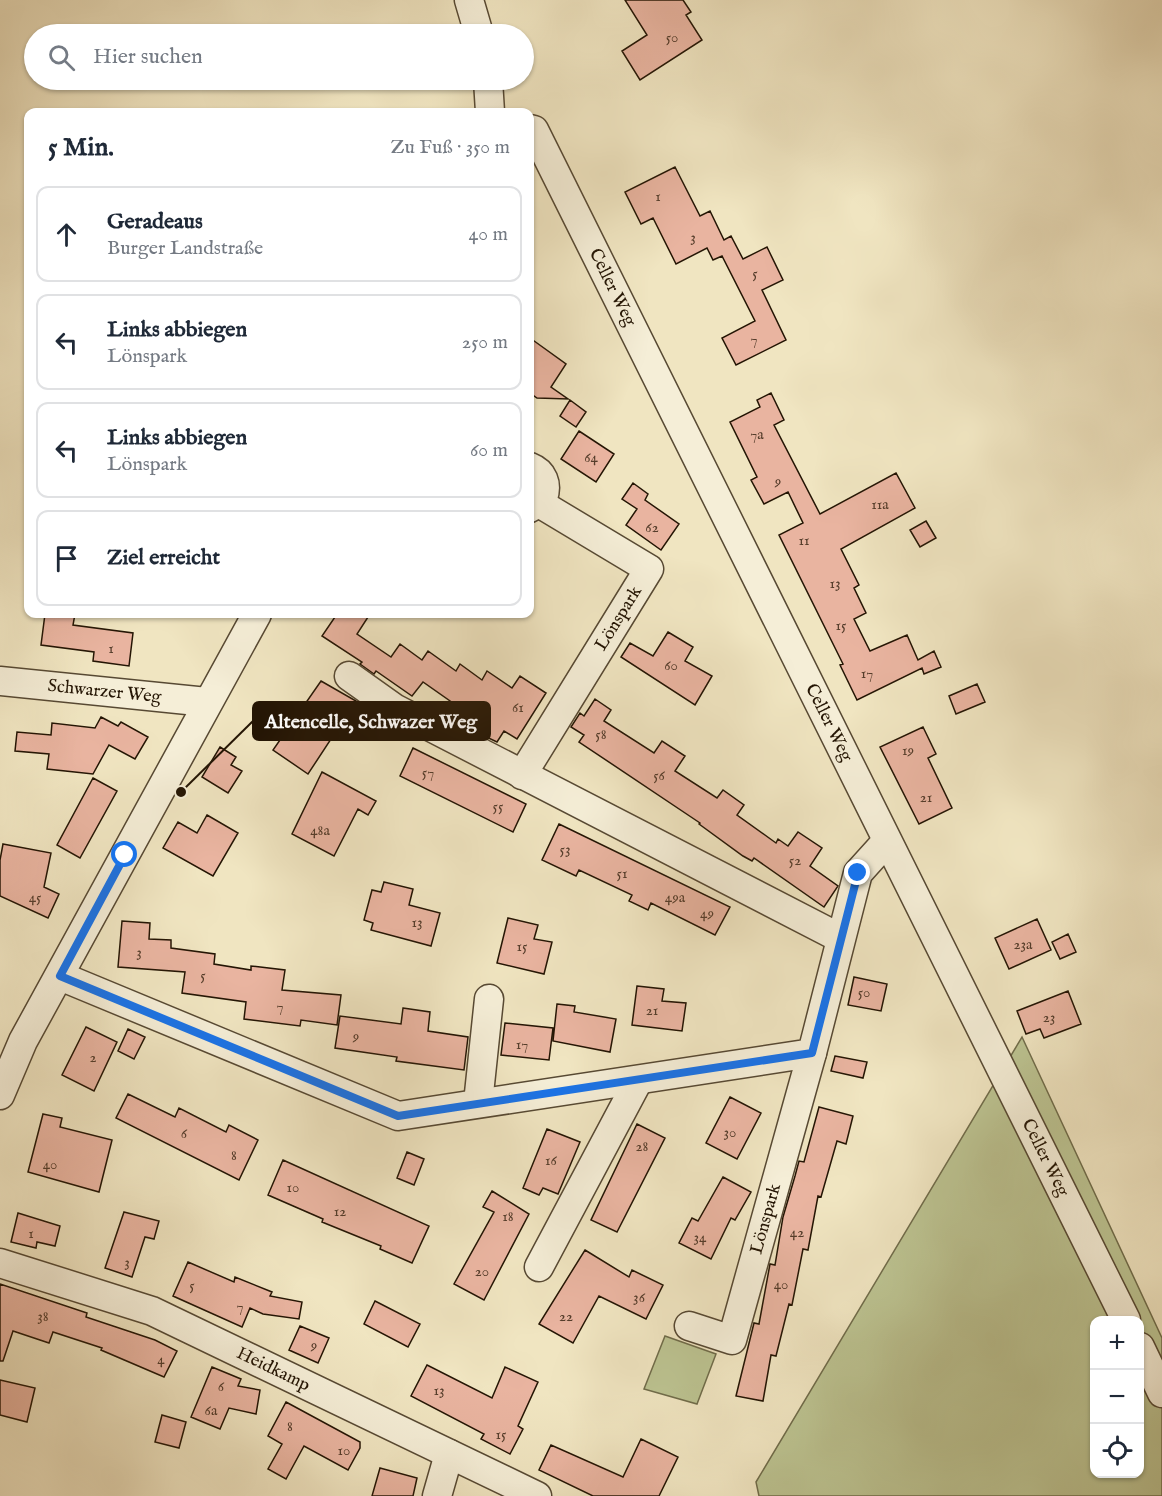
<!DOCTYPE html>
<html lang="de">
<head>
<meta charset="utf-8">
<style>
	:root { --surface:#fff; --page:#f6f6f7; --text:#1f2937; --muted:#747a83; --line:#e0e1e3 }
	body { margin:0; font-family:"IM FELL English",serif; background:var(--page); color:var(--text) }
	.controls { position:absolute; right:18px; bottom:18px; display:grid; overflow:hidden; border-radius:12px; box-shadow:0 2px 4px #0004 }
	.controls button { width:54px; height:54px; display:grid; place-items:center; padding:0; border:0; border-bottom:2px solid var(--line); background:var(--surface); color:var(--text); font:30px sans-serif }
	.stop { position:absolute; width:18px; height:18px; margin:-14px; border:4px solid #1a73e8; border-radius:50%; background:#fff }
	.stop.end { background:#1a73e8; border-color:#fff; box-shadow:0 2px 6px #0008 }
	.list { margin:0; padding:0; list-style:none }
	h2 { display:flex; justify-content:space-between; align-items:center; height:78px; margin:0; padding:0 24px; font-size:26px }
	h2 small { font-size:20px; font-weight:400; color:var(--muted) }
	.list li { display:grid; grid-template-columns:39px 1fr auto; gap:18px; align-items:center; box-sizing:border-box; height:96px; margin:0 12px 12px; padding:0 12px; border:2px solid var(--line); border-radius:12px }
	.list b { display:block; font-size:22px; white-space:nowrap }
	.list p { margin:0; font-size:20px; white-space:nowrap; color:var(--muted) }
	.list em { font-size:20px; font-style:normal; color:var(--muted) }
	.icon { flex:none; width:33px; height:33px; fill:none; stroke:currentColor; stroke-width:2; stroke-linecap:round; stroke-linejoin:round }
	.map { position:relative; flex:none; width:1162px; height:1496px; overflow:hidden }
	.search { position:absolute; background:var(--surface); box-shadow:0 2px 4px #0004; left:24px; top:24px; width:510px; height:66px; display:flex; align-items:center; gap:15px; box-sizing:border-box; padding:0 21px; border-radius:33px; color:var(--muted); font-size:22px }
	.panel { position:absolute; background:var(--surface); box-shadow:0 2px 4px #0004; left:24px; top:108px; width:510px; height:510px; border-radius:12px }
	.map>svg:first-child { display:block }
</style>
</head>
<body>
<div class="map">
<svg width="1162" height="1496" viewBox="0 0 1162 1496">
	<rect width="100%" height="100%" fill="#f0e5c1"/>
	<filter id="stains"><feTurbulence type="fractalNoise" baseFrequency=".00333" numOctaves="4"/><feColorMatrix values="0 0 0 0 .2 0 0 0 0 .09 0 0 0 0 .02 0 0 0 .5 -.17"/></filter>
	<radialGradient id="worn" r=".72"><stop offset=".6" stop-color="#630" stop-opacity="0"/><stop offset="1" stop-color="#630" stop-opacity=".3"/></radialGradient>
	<path fill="#bcc391" stroke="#706c4a" stroke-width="1.5" fill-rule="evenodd" d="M1022 1037 1162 1338V1496H759L756 1482ZM1094 1320H1140V1474H1094Z
		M665 1336 716 1354 697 1404 644 1389Z"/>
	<path fill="#e9b4a0" stroke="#241504" stroke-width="1.5" d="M625 0H683L691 12 686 15 702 40 640 80 622 51 647 35Z
		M675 167 700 216 710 211 724 240 731 236 743 259 767 247 783 280 762 290 786 340 736 365 722 338 755 321 722 256 713 260 707 248 676 264 653 218 641 224 625 192Z
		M530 338 566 364 551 387 568 399 537 398 530 393Z
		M771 393 784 420 774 425 820 514 896 473 915 508 841 549 859 585 854 588 866 613 854 619 870 651 907 635 918 660 934 651 941 667 924 674 922 668 857 700 840 665 843 664 779 535 803 523 788 492 764 504 751 480 757 477 730 422 760 407 757 400Z
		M570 400 586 412 576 427 560 416Z
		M579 431 614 454 596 482 561 459Z
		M633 483 648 494 645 500 679 524 661 550 626 525 637 509 622 499Z
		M926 521 936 538 920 547 910 530Z
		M45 614H75L73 625 133 633 129 666 93 661 94 652 41 645Z
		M337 614H370L357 634 391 657 400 644 422 660 428 651 456 671 460 664 482 680 487 671 512 688 520 676 546 693 517 739 504 731 497 742 482 735 487 727 423 682 412 696 376 671 374 674 360 664 362 662 322 636Z
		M668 632 693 647 685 661 712 676 695 705 621 657 630 643 653 656Z
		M321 681 356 701 308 774 273 750Z
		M977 684 985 702 956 714 949 696Z
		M595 699 611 710 604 721 654 753 662 741 685 756 675 771 717 798 723 790 744 805 737 815 776 843 778 839 788 846 798 832 822 848 810 866 838 886 824 907 754 858 752 861 743 856 699 824 700 823 579 742 584 735 571 727 580 713 584 716Z
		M101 717 118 726 121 722 148 737 135 759 109 745 93 774 47 769 49 754 15 751 17 732 51 735 52 723 95 728Z
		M923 727 936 754 928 758 952 808 919 824 880 747Z
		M220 747 236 757 231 765 242 771 228 793 202 777Z
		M413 748 526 804 513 832 400 776Z
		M322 772 376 801 368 815 358 809 334 856 292 834Z
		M93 778 117 791 80 858 57 845Z
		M207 815 238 833 213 876 163 848 178 822 197 833Z
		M559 824 730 907 715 935 651 903 648 910 629 901 632 895 579 870 576 876 542 860Z
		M3 844 51 853 44 887 59 894 48 918 0 896V860Z
		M384 882 413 889 409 905 440 913 431 946 371 930 373 923 364 920 372 890 381 892Z
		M508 918 538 925 534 939 552 942 544 974 497 963Z
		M1037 919 1051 950 1009 969 995 938Z
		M122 921 150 923 149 939 171 940V948L215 954 214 964 251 970V966L285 970 282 990 341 995 337 1025 301 1020 300 1026 244 1019 246 1002 182 993 185 972 118 967Z
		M1068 934 1076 952 1060 959 1052 942Z
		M854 977 887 984 881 1011 848 1005Z
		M637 986 664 989 662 1001 686 1003 682 1031 632 1025Z
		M1068 991 1081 1024 1044 1038 1040 1029 1026 1034 1017 1011Z
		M557 1004 575 1006 574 1012 616 1019 610 1052 553 1041Z
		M403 1008 430 1012 428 1031 468 1037 464 1070 396 1061 397 1057 335 1048 340 1016 401 1024Z
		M505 1023 553 1028 549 1060 501 1055Z
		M86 1027 117 1042 94 1091 62 1075Z
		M128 1029 145 1037 134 1059 118 1051Z
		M835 1056 867 1062 863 1078 831 1071Z
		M128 1094 175 1117 179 1108 226 1132 229 1125 258 1140 239 1180 116 1118Z
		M730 1097 761 1113 737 1159 706 1143Z
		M819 1107 853 1116 846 1144 837 1141 821 1197 818 1196 808 1250 803 1249 792 1305 789 1304 776 1356 771 1355 763 1401 736 1396 754 1323 759 1324 770 1264 775 1265 783 1217 795 1176 799 1161 804 1162Z
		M43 1114 62 1118 60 1127 112 1140 99 1192 28 1172Z
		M637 1124 665 1138 617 1232 591 1220Z
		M547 1129 580 1142 558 1194 543 1188 539 1195 523 1188Z
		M407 1152 424 1159 414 1185 397 1178Z
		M283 1160 429 1226 412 1263 380 1249 381 1246 322 1222 323 1219 268 1195Z
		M723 1177 751 1192 735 1220 731 1218 711 1259 679 1243 692 1218 698 1221Z
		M492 1191 529 1214 484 1300 454 1284 494 1212 483 1207Z
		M124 1212 159 1221 154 1239 145 1237 132 1277 105 1268Z
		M18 1213 60 1226 55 1246 37 1242 36 1248 11 1242Z
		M585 1250 629 1277 632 1270 663 1285 646 1319 599 1296 573 1343 539 1324Z
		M188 1262 234 1282 235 1277 272 1292 270 1296 302 1302 299 1319 263 1314 250 1308 242 1327 173 1296Z
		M0 1284 87 1313 86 1317 155 1340 177 1351 164 1377 101 1350 102 1348 53 1332 49 1343 13 1331 3 1361H0Z
		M375 1301 420 1324 408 1347 364 1324Z
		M300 1326 329 1338 318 1363 289 1350Z
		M427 1365 492 1398 505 1367 538 1382 518 1426 523 1429 510 1454 481 1439 484 1434 411 1396Z
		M212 1367 241 1379 238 1386 260 1390 256 1414 229 1408 220 1429 191 1417Z
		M0 1380 35 1388 27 1422 0 1415Z
		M286 1402 360 1442V1448L348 1470 304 1446 286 1479 268 1469 282 1444 268 1436Z
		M162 1415 186 1422 179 1448 155 1442Z
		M641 1439 678 1457 659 1496H593L539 1470 551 1445 623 1477Z
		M380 1468 417 1478 413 1496H372Z"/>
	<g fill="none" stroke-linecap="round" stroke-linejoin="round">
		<defs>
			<g id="minor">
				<path d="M469 0 479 34"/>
				<path d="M488 80 490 112"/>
				<path id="s1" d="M530 129 534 130 1126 1320"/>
				<path d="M530 467C543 472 548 484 543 498L530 508"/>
				<path d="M349 676 394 708 840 938"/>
				<path id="s2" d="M0 681 207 702"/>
				<path id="s3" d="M522 775 649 569 539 503"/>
				<path d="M60 976 398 1116 812 1053 858 873 886 842"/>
				<path d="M0 1095 23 1041 257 614"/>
				<path d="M478 1103 489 999"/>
				<path id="s4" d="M0 1263 152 1311 537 1496"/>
				<path d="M539 1267 638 1081"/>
				<path id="s5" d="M689 1326 732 1340 812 1053"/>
				<path d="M1140 1347 1162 1393"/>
				<path d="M437 1496 449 1454"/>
			</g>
		</defs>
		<use href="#minor" stroke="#574933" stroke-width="31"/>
		<use href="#minor" stroke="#f5eed7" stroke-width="28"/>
	</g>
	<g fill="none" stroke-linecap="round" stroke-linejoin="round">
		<path stroke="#1a73e8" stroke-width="8" d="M125 855 60 976 398 1116 812 1053 858 873"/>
	</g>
	<g text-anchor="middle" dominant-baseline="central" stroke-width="5" stroke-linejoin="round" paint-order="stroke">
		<g font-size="15" fill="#553d2b">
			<text x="672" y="37">50</text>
			<text x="658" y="196">1</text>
			<text x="693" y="237">3</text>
			<text x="755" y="273">5</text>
			<text x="754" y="339">7</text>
			<text x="757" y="434">7a</text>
			<text x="591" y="457">64</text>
			<text x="778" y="481">9</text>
			<text x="880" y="504">11a</text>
			<text x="652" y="527">62</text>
			<text x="804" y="540">11</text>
			<text x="835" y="583">13</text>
			<text x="841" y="625">15</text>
			<text x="111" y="648">1</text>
			<text x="671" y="665">60</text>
			<text x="867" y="673">17</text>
			<text x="518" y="707">61</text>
			<text x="601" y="734">58</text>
			<text x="908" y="750">19</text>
			<text x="428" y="772">57</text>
			<text x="659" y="775">56</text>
			<text x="926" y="797">21</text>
			<text x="498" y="806">55</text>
			<text x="320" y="830">48a</text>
			<text x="565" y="849">53</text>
			<text x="795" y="860">52</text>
			<text x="622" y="873">51</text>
			<text x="35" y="897">45</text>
			<text x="675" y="897">49a</text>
			<text x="707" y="913">49</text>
			<text x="417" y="922">13</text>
			<text x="1023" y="944">23a</text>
			<text x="522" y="946">15</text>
			<text x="139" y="952">3</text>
			<text x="203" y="975">5</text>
			<text x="864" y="992">50</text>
			<text x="280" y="1006">7</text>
			<text x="652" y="1010">21</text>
			<text x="1049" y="1017">23</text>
			<text x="356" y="1036">9</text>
			<text x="522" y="1044">17</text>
			<text x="93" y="1057">2</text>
			<text x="730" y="1132">30</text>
			<text x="184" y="1133">6</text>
			<text x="642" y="1146">28</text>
			<text x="234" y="1155">8</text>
			<text x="551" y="1160">16</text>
			<text x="50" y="1164">40</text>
			<text x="293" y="1187">10</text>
			<text x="340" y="1211">12</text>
			<text x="508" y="1216">18</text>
			<text x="797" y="1232">42</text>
			<text x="31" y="1233">1</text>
			<text x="700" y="1237">34</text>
			<text x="127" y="1262">3</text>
			<text x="482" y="1271">20</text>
			<text x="781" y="1284">40</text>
			<text x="192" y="1285">5</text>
			<text x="639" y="1297">36</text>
			<text x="240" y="1306">7</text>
			<text x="43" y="1316">38</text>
			<text x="566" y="1316">22</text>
			<text x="314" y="1345">9</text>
			<text x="161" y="1359">4</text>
			<text x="221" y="1386">6</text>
			<text x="439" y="1390">13</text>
			<text x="211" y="1410">6a</text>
			<text x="290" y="1426">8</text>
			<text x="501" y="1434">15</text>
			<text x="344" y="1450">10</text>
		</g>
		<g font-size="18" fill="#241504" stroke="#f5eed7">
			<text stroke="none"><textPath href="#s1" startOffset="180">Celler Weg</textPath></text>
			<text stroke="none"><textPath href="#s3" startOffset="184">Lönspark</textPath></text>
			<text stroke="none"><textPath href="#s2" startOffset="105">Schwarzer Weg</textPath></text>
			<text stroke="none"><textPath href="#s1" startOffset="666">Celler Weg</textPath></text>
			<text stroke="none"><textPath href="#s1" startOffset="1152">Celler Weg</textPath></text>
			<text stroke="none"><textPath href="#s5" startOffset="171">Lönspark</textPath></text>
			<text stroke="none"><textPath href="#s4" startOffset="294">Heidkamp</textPath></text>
		</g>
	</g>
	<path fill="none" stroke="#241504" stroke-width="2" d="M181 792L253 721"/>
	<circle fill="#241504" stroke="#f5eed7" stroke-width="2" cx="181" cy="792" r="6"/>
	<rect fill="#241504" stroke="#241504" stroke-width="2" x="253" y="702" width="237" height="38" rx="6"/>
	<g font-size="20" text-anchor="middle" font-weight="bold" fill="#fff">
		<text x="371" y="728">Altencelle, Schwazer Weg</text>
	</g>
	<rect width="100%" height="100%" filter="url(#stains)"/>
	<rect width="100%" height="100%" fill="url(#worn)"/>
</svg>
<div class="controls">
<button>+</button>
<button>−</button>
<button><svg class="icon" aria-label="locate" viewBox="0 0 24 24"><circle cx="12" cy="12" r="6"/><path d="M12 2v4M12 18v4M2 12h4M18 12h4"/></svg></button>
</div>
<div class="stop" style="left:125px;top:855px"></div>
<div class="stop end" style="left:858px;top:873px"></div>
<div class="search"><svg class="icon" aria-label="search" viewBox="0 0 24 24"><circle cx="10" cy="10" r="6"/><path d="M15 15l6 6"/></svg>Hier suchen</div>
<section class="panel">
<h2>5 Min.<small>Zu Fuß · 350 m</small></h2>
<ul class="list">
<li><svg class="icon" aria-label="ahead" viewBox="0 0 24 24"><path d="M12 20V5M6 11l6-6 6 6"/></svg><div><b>Geradeaus</b><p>Burger Landstraße</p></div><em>40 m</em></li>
<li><svg class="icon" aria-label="left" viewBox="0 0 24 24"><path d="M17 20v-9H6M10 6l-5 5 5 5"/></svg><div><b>Links abbiegen</b><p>Lönspark</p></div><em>250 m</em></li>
<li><svg class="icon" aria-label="left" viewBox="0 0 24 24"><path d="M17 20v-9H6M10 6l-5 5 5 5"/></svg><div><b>Links abbiegen</b><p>Lönspark</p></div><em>60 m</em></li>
<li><svg class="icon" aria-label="arrive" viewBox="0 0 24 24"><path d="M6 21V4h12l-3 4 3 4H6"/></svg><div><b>Ziel erreicht</b></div></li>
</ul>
</section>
</div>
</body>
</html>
